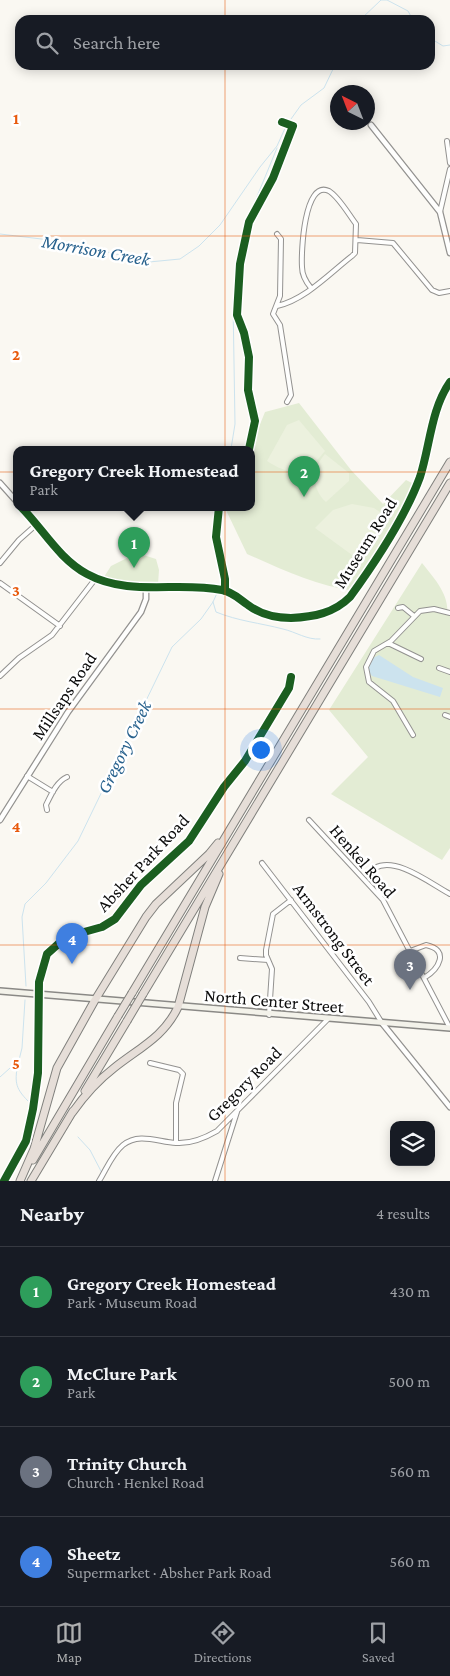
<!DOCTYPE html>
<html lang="en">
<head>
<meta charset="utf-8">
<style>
	:root { --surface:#171b24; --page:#20242c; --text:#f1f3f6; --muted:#9ea1a6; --line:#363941; --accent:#afb0b1 }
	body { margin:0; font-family:"Crimson Pro",serif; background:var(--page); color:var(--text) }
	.controls { position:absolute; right:15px; bottom:15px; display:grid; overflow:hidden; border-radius:10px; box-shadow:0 2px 12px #0003 }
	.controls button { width:45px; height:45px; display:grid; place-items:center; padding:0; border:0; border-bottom:1px solid var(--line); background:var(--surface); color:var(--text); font:25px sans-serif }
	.compass { position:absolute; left:330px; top:85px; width:45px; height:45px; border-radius:50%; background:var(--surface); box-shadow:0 2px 12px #0003; rotate:318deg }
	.you { position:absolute; left:260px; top:749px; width:18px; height:18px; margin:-12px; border:4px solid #fff; border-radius:50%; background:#1a73e8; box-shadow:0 0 0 8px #1a73e833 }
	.badge { display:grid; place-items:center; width:32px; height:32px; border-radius:50%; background:var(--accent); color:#fff; font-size:16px; font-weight:700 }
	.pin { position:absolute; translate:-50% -41px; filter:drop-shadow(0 1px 2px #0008) }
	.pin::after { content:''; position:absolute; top:26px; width:18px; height:15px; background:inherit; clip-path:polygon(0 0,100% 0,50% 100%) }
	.popup { position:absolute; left:13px; top:446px; width:242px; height:65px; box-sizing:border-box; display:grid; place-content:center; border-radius:10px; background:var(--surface); filter:drop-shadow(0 1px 4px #0005); font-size:16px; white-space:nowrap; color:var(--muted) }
	.popup b { font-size:19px; color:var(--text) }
	.popup::after { content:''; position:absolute; left:50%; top:100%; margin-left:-10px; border:10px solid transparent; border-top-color:var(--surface) }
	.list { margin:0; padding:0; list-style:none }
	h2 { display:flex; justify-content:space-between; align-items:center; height:65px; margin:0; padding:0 20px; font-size:21px }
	h2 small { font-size:16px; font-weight:400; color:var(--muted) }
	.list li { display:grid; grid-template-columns:32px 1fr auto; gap:15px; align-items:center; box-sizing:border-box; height:90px; padding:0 20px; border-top:1px solid var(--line) }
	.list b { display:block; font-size:19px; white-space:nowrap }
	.list p { margin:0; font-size:16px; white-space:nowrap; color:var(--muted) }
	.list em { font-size:16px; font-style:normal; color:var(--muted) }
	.icon { flex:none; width:28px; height:28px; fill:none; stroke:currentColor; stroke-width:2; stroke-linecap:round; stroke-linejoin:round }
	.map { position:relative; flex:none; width:450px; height:1181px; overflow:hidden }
	.search { position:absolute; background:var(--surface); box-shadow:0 2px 12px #0003; left:15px; right:15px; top:15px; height:55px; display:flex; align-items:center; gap:12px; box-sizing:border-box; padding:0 18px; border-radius:15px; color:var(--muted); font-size:19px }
	.sheet { height:425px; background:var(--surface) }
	nav { display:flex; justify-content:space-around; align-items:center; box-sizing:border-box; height:70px; border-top:1px solid var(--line); background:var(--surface); font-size:14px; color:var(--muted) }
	nav a { display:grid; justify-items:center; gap:2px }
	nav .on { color:var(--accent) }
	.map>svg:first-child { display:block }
</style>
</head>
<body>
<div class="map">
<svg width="450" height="1181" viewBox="0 0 450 1181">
	<rect width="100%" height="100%" fill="#faf8f2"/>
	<path fill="#e3ecd4" d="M299 403 351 470 383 504 406 480 416 485 355 591C316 586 283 570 247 554L226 510 227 507H252L250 449 265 412Z
		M137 553 156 559 159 570 158 584 145 585 104 577 111 566Z
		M422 563C434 578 450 595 447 615L450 616V848L442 860 331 794 368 757 329 710Z"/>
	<path fill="#ecf1de" d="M299 420 325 451C307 474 293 478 267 461L287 425Z
		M325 454 349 473V481L326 502C311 488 312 469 325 454Z
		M352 504 374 508 390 519 364 554 352 555 315 528 333 510Z"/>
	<path fill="#cce3ee" d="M379 655 413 677 443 688 440 697 372 676 367 670 373 658Z"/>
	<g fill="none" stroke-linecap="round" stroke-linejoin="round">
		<path stroke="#cce3ee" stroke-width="1" d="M360 20 381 0H387L408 11 413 20
			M430 38 443 46 450 45
			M0 234 66 242 149 262 180 259 199 246 220 225 260 167 277 146 286 126 301 105 324 88 335 65
			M231 449 235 424 233 301 242 244 251 211 277 148
			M217 507 213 531 221 576 220 587
			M213 602 216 612C238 621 260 623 283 629 296 632 307 640 320 639
			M26 986 22 917 25 904 46 883 78 841 172 647 201 619 213 602 218 591
			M18 1062C15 1081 14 1087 28 1101
			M0 1077 19 1060 22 1048 25 1000
			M78 1137 90 1150 102 1173"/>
		<defs>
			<path id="minor" d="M447 141 450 163
				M440 212 450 169
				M277 234 281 239 280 296 273 314 280 325 291 395 287 402
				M357 240 393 243 432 290 439 293 450 291
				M277 306C305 300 330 273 352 256L355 253 356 224C349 215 339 197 329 191 304 179 301 253 302 267 302 275 306 282 311 288
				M0 563 19 540 37 524
				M0 583 60 626
				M398 608 403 607 414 616
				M388 643 421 659
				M439 668 450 672
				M0 676 19 658 52 635 96 578
				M445 715 450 717
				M413 735 393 701 369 682 366 667 374 651 391 641 420 611 434 609 450 613
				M27 776 53 792
				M47 810 46 805C51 795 57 781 67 777
				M309 820 383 900 450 1028
				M262 863 369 1002 382 1023
				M381 895 372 875 375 868C396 856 431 884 450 894
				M410 951 426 945C450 950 439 969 424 978
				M240 958 268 960
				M40 995 39 982 44 961 53 947 66 937 102 927 115 919 141 885 189 841 224 787 245 761 289 688 291 677
				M269 1015 272 969 266 955V950L273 914 291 900
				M150 1063 179 1070 183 1074 176 1103V1143
				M99 1181C106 1170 112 1154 123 1145 139 1132 158 1142 176 1143 190 1144 205 1138 217 1131L328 1019
				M215 1181 237 1112"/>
			<path id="tertiary" d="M371 125 440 212 450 253
				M0 483 17 502
				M21 507C43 529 59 559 87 574 129 597 178 581 222 590 233 592 239 599 248 605 260 614 276 618 291 618 314 617 334 613 350 597 374 564 406 515 420 477 430 446 431 409 450 382
				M0 820 68 712 141 612 146 599V588
				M382 1023 450 1107
				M4 1181C12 1168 21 1155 26 1141 41 1094 39 1044 40 996"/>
			<path id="secondary" d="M0 991 450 1028"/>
			<path id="motorway" d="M132 993 450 462
				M143 994 450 483
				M85 1091 127 1021
				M72 1113C84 1096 97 1081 114 1068 139 1048 164 1037 178 1007L205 907 219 874
				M33 1160 118 1016
				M20 1181 34 1149 57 1068 95 1000 146 917 156 904 209 854 218 843
				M31 1181 73 1111"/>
		</defs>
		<use href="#minor" stroke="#939290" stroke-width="6"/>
		<use href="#tertiary" stroke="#939290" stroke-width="7"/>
		<use href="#secondary" stroke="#8a8986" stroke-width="8"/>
		<use href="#motorway" stroke="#80807d" stroke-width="9"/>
		<use href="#minor" stroke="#fefefd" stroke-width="4"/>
		<use href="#tertiary" stroke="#fefefd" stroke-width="4.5"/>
		<use href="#secondary" stroke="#f3f2ea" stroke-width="5"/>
		<use href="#motorway" stroke="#e6ded8" stroke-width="7"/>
		<defs>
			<path id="motorway-bridge" d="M118 1016 132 993
				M127 1021 143 994"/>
		</defs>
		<use href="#motorway-bridge" stroke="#80807d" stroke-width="9" stroke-linecap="butt"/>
		<use href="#motorway-bridge" stroke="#e6ded8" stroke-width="7"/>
		<defs>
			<path id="cycleway" d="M249 449 255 421 248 390 249 357 244 333 237 315 240 264 249 222 273 178 293 126 282 122
				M21 507C43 529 59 559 87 574 129 597 178 581 222 590 233 592 239 599 248 605 260 614 276 618 291 618 314 617 334 613 350 597 374 564 406 515 420 477 430 446 431 409 450 382
				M219 507 216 537 225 579V591
				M4 1181 26 1141 33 1109 38 1073 39 982 47 954 66 937 102 927 115 919 141 885 189 841 224 787 245 761 289 688 291 677"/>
		</defs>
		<use href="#cycleway" stroke="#fff" stroke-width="11"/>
		<use href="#cycleway" stroke="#1b5e20" stroke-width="8"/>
	</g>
	<path fill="none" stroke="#e8590c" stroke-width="1" stroke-opacity="0.55" d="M225 0V20M225 65V1181M0 236H450M0 472H450M0 709H450M0 945H450"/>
	<g text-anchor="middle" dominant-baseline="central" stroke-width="5" stroke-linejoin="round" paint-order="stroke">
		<g font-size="18" fill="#0c0c0c" stroke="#fff">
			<text transform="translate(365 543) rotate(-58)">Museum Road</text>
			<text transform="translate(64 696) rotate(-56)">Millsaps Road</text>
			<text transform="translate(363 861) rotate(49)">Henkel Road</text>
			<text transform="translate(143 863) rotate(-47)">Absher Park Road</text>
			<text transform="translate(334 934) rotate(53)">Armstrong Street</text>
			<text transform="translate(274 1001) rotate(5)">North Center Street</text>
			<text transform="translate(244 1084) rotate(-45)">Gregory Road</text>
		</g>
		<g font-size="19" font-style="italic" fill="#27618d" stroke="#fff">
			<text transform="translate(96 250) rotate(10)">Morrison Creek</text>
			<text transform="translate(124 747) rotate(-64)">Gregory Creek</text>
		</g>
	</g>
	<g font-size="16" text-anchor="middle" font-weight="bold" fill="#e8590c" stroke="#fff" stroke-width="5" stroke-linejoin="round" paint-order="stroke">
		<text x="16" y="124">1</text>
		<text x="16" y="360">2</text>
		<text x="16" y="596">3</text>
		<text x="16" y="832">4</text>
		<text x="16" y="1069">5</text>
	</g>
</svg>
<div class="controls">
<button><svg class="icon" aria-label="layers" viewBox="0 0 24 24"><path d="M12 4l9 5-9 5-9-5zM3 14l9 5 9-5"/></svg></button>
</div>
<svg class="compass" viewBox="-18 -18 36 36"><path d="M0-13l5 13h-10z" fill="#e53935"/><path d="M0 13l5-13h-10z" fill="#9ea1a6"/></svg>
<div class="you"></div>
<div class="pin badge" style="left:134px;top:568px;background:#2e9e5b">1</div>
<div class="popup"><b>Gregory Creek Homestead</b>Park</div>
<div class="pin badge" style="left:304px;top:497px;background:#2e9e5b">2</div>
<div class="pin badge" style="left:410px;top:990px;background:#6b7280">3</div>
<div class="pin badge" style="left:72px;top:964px;background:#3f7fe0">4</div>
<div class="search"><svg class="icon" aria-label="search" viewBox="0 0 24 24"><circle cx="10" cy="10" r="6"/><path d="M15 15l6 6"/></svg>Search here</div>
</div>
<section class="sheet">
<h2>Nearby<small>4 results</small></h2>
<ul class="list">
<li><span class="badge" style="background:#2e9e5b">1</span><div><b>Gregory Creek Homestead</b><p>Park · Museum Road</p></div><em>430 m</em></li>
<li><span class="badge" style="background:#2e9e5b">2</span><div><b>McClure Park</b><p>Park</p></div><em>500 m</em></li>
<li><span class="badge" style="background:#6b7280">3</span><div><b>Trinity Church</b><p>Church · Henkel Road</p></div><em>560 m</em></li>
<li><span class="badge" style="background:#3f7fe0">4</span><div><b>Sheetz</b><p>Supermarket · Absher Park Road</p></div><em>560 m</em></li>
</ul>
</section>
<nav>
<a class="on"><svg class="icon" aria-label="map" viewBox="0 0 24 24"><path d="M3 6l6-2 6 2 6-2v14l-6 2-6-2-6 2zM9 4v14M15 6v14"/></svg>Map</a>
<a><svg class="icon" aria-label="directions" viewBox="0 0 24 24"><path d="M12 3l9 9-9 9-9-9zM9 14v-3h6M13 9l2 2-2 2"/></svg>Directions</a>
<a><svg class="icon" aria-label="saved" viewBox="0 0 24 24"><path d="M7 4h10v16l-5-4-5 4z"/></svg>Saved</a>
</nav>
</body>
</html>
